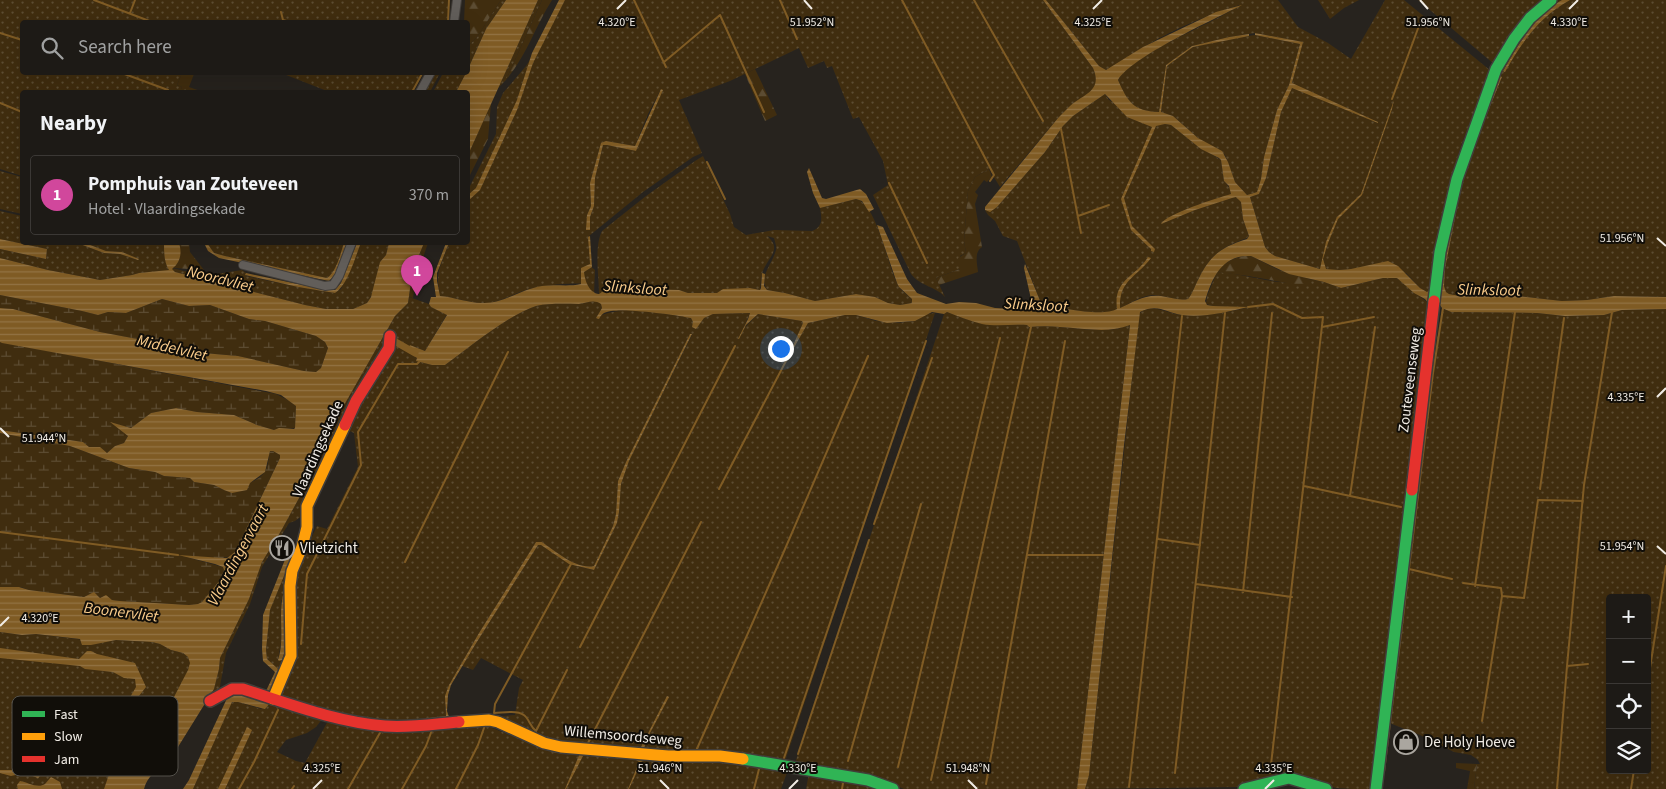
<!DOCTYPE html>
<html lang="en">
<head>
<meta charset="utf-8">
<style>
	:root { --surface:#1d1a16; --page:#2a2723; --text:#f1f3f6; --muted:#a0a1a1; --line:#3b3835; --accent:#aaa69f }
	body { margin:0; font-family:"Source Sans 3",sans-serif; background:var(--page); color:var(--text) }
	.controls { position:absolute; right:15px; bottom:15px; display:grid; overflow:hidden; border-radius:5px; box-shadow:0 5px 20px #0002 }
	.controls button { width:45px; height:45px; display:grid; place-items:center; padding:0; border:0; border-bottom:1px solid var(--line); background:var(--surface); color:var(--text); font:25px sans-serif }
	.you { position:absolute; left:780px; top:348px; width:18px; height:18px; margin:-12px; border:4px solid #fff; border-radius:50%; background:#1a73e8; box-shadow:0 0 0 8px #1a73e833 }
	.badge { display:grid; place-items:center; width:32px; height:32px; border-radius:50%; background:var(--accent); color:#fff; font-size:16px; font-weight:700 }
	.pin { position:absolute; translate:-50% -41px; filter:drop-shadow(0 1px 2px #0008) }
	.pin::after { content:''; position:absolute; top:26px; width:18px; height:15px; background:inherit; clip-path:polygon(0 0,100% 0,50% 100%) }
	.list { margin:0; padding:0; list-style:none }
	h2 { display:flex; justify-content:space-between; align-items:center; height:65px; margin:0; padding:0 20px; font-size:21px }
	h2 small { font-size:16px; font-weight:400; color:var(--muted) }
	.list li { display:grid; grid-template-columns:32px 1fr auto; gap:15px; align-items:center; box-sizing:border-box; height:80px; margin:0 10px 10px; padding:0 10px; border:1px solid var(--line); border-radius:5px }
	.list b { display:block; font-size:19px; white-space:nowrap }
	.list p { margin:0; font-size:16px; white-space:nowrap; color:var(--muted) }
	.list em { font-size:16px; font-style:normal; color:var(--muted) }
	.icon { flex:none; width:28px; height:28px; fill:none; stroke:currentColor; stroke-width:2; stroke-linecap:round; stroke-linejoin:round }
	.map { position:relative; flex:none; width:1666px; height:789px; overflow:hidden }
	.search { position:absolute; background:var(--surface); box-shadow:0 5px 20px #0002; left:20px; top:20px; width:450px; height:55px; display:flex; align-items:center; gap:12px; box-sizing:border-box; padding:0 18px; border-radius:5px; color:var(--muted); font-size:19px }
	.panel { position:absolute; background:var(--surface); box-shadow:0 5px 20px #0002; left:20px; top:90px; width:450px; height:155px; border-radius:5px }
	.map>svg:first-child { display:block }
</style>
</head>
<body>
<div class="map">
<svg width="1666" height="789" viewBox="0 0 1666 789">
	<defs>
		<pattern id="grass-dots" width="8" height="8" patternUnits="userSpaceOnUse" patternTransform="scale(1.25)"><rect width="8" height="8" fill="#402d0f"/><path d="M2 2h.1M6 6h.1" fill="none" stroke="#5c4c32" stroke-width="1.8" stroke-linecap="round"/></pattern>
		<pattern id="forest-firs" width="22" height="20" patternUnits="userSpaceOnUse" patternTransform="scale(1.25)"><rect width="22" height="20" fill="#402d0f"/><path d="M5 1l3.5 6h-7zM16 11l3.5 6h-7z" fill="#5c4c32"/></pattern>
		<pattern id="wetland-marsh" width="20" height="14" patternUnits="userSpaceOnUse" patternTransform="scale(1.25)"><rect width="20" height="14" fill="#402d0f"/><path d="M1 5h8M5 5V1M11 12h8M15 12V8" fill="none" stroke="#5c4c32"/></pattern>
		<pattern id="water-rules" width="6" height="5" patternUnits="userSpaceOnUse" patternTransform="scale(1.25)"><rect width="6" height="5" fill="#7f5b24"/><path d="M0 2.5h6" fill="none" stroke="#927344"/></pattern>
	</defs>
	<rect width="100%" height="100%" fill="#27231e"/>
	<path fill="url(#grass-dots)" fill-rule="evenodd" d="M0 0H449L448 22H22V72L182 73 177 85 182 87 180 92H22V176L0 169Z
		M501 0H506L486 29 468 69V46L477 37Z
		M538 0H542L506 80 498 88Z
		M565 0H1043L1093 68C1097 78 1098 85 1090 92L1058 118 1000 187 989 169 975 177 968 191 964 241 966 253 960 256V269L936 278 945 297C935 286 920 286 911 274L873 195 888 185 883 161 859 117 853 119 832 66 827 68 824 61 808 68 799 48 730 81 679 100 702 153 693 157 643 192 589 236 590 266 595 270 594 294C591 291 587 286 582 284 573 282 539 286 529 289 515 293 503 301 489 303 476 305 455 297 440 296 435 272 440 268 448 246V243L468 242V190L496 134 497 107 503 93 526 66 548 31ZM661 89 662 90 636 151 607 145H603L595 178 594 206 590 217 589 230 587 215 591 206 590 183 599 150 606 141 635 146 648 114Z
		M1046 0H1278L1298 27 1328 43 1351 59 1385 0H1404L1491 71 1462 143 1455 166 1432 295 1420 288 1406 273 1351 269 1339 270 1320 269 1275 256 1269 252 1265 247 1250 197 1259 194 1266 178 1281 112 1292 87 1378 122 1292 84 1302 42 1255 33 1229 37 1192 46 1166 65 1159 112C1133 111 1128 103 1118 80 1134 52 1212 25 1240 5 1209 14 1170 31 1142 48 1130 55 1119 66 1106 70L1099 66Z
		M1318 0H1359L1344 8 1330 19Z
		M1418 0H1543L1527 15 1494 64Z
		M1559 0H1666V297L1614 296 1587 300 1562 301 1509 295 1460 296 1449 294 1446 292 1444 286 1445 269 1463 177 1487 114 1502 78 1499 76 1522 33 1553 4Z
		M1255 35 1300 44 1289 85 1277 110 1264 157 1261 179 1257 192 1247 195 1235 182 1225 155 1198 138 1173 116 1161 113 1167 66 1193 47 1229 39Z
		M281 73H423L412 92H327V91Z
		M432 73H440L430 92H422Z
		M443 73H466L456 92H433Z
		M1105 94 1109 100 1157 125 1165 124 1171 125 1196 145 1221 160 1224 181 1241 202 1243 219 1249 236 1247 238C1222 247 1211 254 1199 278 1195 285 1193 293 1188 299 1176 301 1165 295 1153 295 1138 296 1127 306 1114 311 1102 316 1059 308 1045 305L1041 303 1017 241 1003 236 995 221 988 215 985 210 987 211 997 207 1045 152 1063 126 1073 116Z
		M703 156 730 214 734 227 746 235 774 230 812 231C823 227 822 219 820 208L856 199C877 203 888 268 898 285 901 291 908 295 912 299V303L900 305 888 303 875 297 856 294 815 301 785 293 767 290C759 275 772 265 776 250 777 247 775 242 774 238L767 236C784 250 766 258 762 274 760 280 761 285 760 290L750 288 718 293H688L679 290 623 288 599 294C599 278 594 246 602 231L646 196 695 161Z
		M0 171 22 177V214L0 209Z
		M0 211 22 216V242L77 243 104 253 120 254 138 260 122 252 106 251 85 243H164L165 260 170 270 166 271 139 273 132 275 100 280 48 270 0 258V249L46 259 47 249 0 239Z
		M207 243H344C340 254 337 271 327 278L225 256 214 253Z
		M361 243H389L386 255 380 262 373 293 367 303 353 309H326L305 305 175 272 172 270V268L204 276 242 270 246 273V276L298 287 335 293 341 289Z
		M1217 272C1239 272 1294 291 1310 279L1324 282 1341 288 1383 278H1397L1428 303 1371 789C1360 789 1347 789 1336 788 1320 784 1305 773 1288 773 1270 773 1254 784 1236 787L1085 789 1089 775 1139 314C1151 301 1169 315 1183 315 1204 316 1225 313 1245 308L1213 306 1206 304 1207 296Z
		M409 297 429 304 431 307 447 314 425 351 410 345 417 359V361L432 365H445C469 348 508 315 536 306 550 303 565 304 579 304 587 303 594 299 601 303L602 308 596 318C618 304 661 313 685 317L691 318 693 322 713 314 750 313 743 329 758 314 802 321 803 323 790 352 791 353 808 323 845 315H856L876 321 897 323 915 321 927 314 935 313 785 761 678 753 644 748 650 733 639 751 557 742 477 718 515 715 519 688 523 680 481 658 473 670 462 666 538 545H541L577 566 593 570 595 568 617 523 619 512 621 484 629 461 692 335 690 334 626 462 618 481 616 514 613 526 594 566C577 570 555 551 542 542H536L479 633 449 685 445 708 446 716 428 718V720L387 725 277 697 293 665 296 572 317 526 327 529 358 467 354 433 341 427 306 513 295 521 289 523 262 567 250 604 226 653 219 692 207 701 214 689 219 669 220 658 249 599 262 562 281 531 304 489 343 407 395 316 408 303Z
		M1442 308 1451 312 1537 313 1565 316 1604 315 1622 310 1666 309V789H1474L1477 764H1480L1478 760 1471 755 1454 752 1420 735 1387 722 1430 381ZM1610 598H1647V770H1610Z
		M947 312C959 316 972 322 984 324 998 326 1013 324 1027 325L1029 327C1040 326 1050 326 1060 327 1084 328 1108 335 1130 324L1077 789H904L892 784 799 764 796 760 944 314Z
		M285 572 287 573 285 579 288 654 271 694 269 692 279 672 267 659 266 650 270 610ZM285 596 282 660H278L281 642V601Z
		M0 632 22 635 36 634 101 642 116 640 152 642 160 644 171 650 183 653 188 657 192 658 190 666 174 701 107 789H0Z
		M235 701 261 709 270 703 324 717 316 727 307 733 286 740 277 752 296 761 305 763 329 719 487 726 531 743 718 760 788 770 781 789H193L231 703Z
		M809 773 865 784 879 789H806Z"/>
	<path fill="url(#forest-firs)" d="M465 0H501L477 37 468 46V22H464Z
		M542 0H552C535 27 527 55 506 80Z
		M755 69 777 115 765 121 745 74Z
		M182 73H201L199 75 194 74 189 87 203 92H180L182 87 177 85Z
		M491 103 488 139 468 179V155Z
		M989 169 992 177 987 182 984 180 975 192 978 195 975 204 982 247C974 252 977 263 978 272L939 285 936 278 960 269 958 258 966 253 964 241 968 191 975 177Z
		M179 243H189L190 252 204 270 174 268 180 248Z
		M424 243H428L416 278 413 298 409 297C411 277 417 260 424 243Z
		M1245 256H1251L1279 270 1310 279 1305 283 1298 285 1248 276 1217 272C1224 262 1233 258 1245 256Z
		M1456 763 1477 764 1474 789H1467L1470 771 1456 768Z"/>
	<path fill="url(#wetland-marsh)" d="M0 295 82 311 98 315 108 312 126 313 162 299 189 306 210 305 249 319 265 321 316 336 325 342 328 348 321 368 316 372 304 371 238 356 203 353 175 346 100 332 13 309 0 308Z
		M0 342 276 394 290 401 296 406 295 428 274 430 257 425 234 415 197 412 176 408 151 413 131 428 112 423 128 436 124 443 115 446 107 453 95 447H89L83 442 0 430Z
		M0 433 70 446 129 468 155 472 164 476 190 478 194 482 214 485 224 490C238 486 262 483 267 467 269 461 268 456 270 451H273L280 455V458L235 552C224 563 201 558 186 557L223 567 224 570 220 580 202 602 198 604 189 605 120 601 112 600 104 596 100 598 97 595 90 594 84 597 29 590 21 587H0Z"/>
	<path fill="url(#water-rules)" d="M506 0H538L468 155V92H456L466 73 468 72V69L486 29Z
		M559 0H565L533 63 517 110 480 190 468 201V195L476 188 517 100 532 53Z
		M1043 0H1046L1099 66 1106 70 1143 47 1216 12 1242 5C1215 19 1131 57 1118 80 1128 102 1133 111 1159 112L1166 65 1192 46 1229 37 1249 34V36L1193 47 1167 66 1161 112 1173 116 1198 138 1222 151 1228 162 1235 182 1247 195 1257 192 1261 179 1264 157 1277 110 1289 85 1300 44 1255 35V33L1303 42 1292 83 1378 122V123L1292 88 1281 112 1266 178 1259 194 1250 197 1265 247 1269 252 1275 256 1320 269 1326 242 1337 217 1361 194 1394 100 1392 109 1362 195 1338 219 1328 243 1323 259 1326 269 1339 270 1351 269 1388 261 1398 266 1420 288 1427 292 1430 290 1431 295 1443 268 1462 177 1500 76 1502 77 1487 114 1463 177 1445 269 1444 286 1446 292 1449 294 1460 296 1509 295 1562 301 1587 300 1614 296 1666 297V309L1622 310 1604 315 1565 316 1537 313 1451 312 1442 308 1438 302 1428 303 1425 299 1414 293 1397 278H1383L1341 288 1324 282 1289 274 1251 256C1222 254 1212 278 1205 301L1207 305 1213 306 1248 307C1228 312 1202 318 1182 315 1166 313 1158 303 1140 312L1124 445 1089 775 1085 789H1077L1130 325C1107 334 1084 328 1060 327 1050 326 1039 326 1029 327L1027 325C1012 324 997 327 982 324 970 321 958 316 947 312L944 314 932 312 915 321 887 323 856 315H845L808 323 791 353 790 352 803 323 802 321 758 314 746 325 739 339H738L748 319 750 313 713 314 704 318 696 329 692 327 693 322 691 318C677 315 615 306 604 313 601 315 600 317 599 319L596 318 602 308 601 304C594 299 587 303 579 304 565 304 550 303 536 306 508 315 469 348 445 365H432L416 361 417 358 407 351 410 345 425 351 447 315 431 307 429 304 431 297H436L433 277 446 243H449L437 273V281L440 296C454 297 469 303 482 303 503 304 521 289 542 286 555 284 568 287 581 284V268L590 264 588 237 590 236 592 267 584 272C585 281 589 293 599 294L607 289 623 288 679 290 688 293H717L723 289 750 288 760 290 761 288 762 273 765 274 764 286 767 290 785 293 815 301 856 294 875 297 888 303 900 305 912 303V299L899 287 897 283 877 225 883 227 907 279 917 293 946 304 959 302 976 303 995 308 1031 310 1033 308 1024 268 1025 264 1041 303 1045 305C1062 308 1103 317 1117 309 1113 279 1135 278 1148 257L1151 258C1136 278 1119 280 1120 308 1133 302 1145 294 1161 296 1170 297 1178 301 1188 299 1193 293 1195 285 1199 278 1211 254 1222 247 1247 239L1249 236 1243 219 1241 202 1236 197 1232 198 1195 210 1161 224C1166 214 1217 198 1231 194L1229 186 1224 181 1221 160 1219 158 1201 149 1171 125 1165 124 1156 126 1124 198 1132 226 1155 249 1154 252 1151 251V249L1131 230 1121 199 1152 127 1127 117 1105 94 1073 116 1063 126 1045 152 997 207 990 212 985 210V207L1058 118C1062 114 1066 110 1070 106 1084 94 1103 91 1093 68Z
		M1562 0H1570C1539 17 1522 42 1505 72L1503 71C1519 44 1534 16 1562 0Z
		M661 89 663 90 636 151 607 145H603L595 178 594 206 590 217V230H586L587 215 591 206 590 183 601 143 606 141 635 146Z
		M809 168 822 198 826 199 860 189 866 194 874 209 869 212 862 201 856 199 820 208 813 193 807 172Z
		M0 239 47 249 46 259 0 249Z
		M77 243H85L106 251 122 252 139 259 138 260 120 254 104 253Z
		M164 243H179C182 252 181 262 172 269L175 272 305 305 326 309H353L367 303 371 297 380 262 386 255 389 243H424L415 265 410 289 408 303 395 316 343 407 304 489 281 531 262 562 249 599 220 658 219 669 214 689 173 755C163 767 148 773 144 789H104L113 763 174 697 188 670 190 663 188 657 183 653 171 650 160 644 152 642 116 640 91 645H82L80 639 36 634 22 635 0 632V587H19L29 590 84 597 94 592 100 598 106 595 112 600 120 601 189 605 198 604 202 602 220 580 224 570 223 567 215 564 178 555 223 558H227L235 552 280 458V455L273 451H270L265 472 250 483 247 490 232 493 224 490 214 485 194 482 190 478 164 476 155 472 129 468 70 446 0 433V430L83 442 89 447H100L107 453 115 446 124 443 128 436 110 422 131 428 151 413 176 408 197 412 234 415 257 425 274 430 279 428 294 429 295 428 296 406 281 395 266 391 2 343 0 342V308L13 309 100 332 175 346 203 353 238 356 304 371 316 372 321 368 328 348 325 342 316 336 265 321 249 319 210 305 189 306 162 299 126 313 108 312 98 315 82 311 0 295V258L48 270 100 280 132 275 139 273 169 270C164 262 164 253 164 243Z
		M204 243H207L214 253 225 256 327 278C337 271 340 254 344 243H348C343 255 340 271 329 281L219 258 208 251Z
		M357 243H361C355 257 348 285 335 293L298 287 245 275 246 273 307 286 335 290 341 283Z
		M690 334H692L629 461 621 484 619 512 617 523 595 568 594 570 569 564 541 545H538L475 645 451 685 448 695 447 711 449 717 482 715 428 720V718L446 716 445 696 449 685 479 633 536 542H542C555 551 577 570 594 566L613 526 616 514 618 481 626 462Z
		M290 547 295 549 270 610 266 650 267 659 277 668 279 672 269 692 266 691 275 672 263 661 262 649 263 615Z
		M283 595H285V650L282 660 279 661 278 660C285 639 278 617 283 595Z
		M0 648 79 659 87 651H91L97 654 135 663 146 687 120 720 99 761 93 754 117 720 136 687 135 679 124 678 113 672 85 669 80 666 0 658Z
		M242 693 270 703 265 709 238 702H232L193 789H183L189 780 229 694Z
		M667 696 669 697 650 733 644 748 639 751Z
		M247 727 252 730 225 789H218Z
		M507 731 537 745 648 758V760L642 761 629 789H628L639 762 636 760 608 756H583L566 789H565L580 753H556L538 747Z
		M51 760H59L62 762V765L49 767 38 778 24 773 11 776 0 773V770H38L45 763Z
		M51 777 60 782 62 789H18L17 785 20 781C27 782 38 789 45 784 47 782 49 779 51 777Z"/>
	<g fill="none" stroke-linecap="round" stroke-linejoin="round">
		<path stroke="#7f5b24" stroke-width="2" d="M94 0 152 22
			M634 0 666 67
			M780 0 797 39
			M902 0 994 175 990 181
			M974 0 1043 121
			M281 12 283 20 290 22
			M130 13 135 0
			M448 22 449 0
			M0 33 22 40
			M1511 34 1520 22
			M664 62 720 15 764 112
			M119 72 168 90 167 92
			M412 92 423 72
			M1392 99 1420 23
			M0 103 22 112
			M1061 129 1081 233
			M707 162 725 199
			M889 183 927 263
			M1078 216 1109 205
			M1248 307 1273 304 1302 318 1323 317 1270 773
			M1322 327 1374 317
			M1304 486 1401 507
			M719 489 787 359
			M1540 489 1564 318
			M1350 496 1375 327
			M874 524 932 358
			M0 532 178 555
			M1158 539 1200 545
			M1027 555H1103
			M405 562 508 352
			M1409 569 1452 579
			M1463 583 1501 588 1502 596 1524 598 1538 500 1583 501
			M1196 584 1292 597
			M1475 586 1515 312
			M1243 592 1272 313
			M301 644 307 574 361 465 358 432 398 364H417L419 362
			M580 647 735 346
			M1567 666 1588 664
			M567 670 536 731C531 727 530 722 526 717 520 709 503 713 494 713L495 704 571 564
			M1647 687 1666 566
			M1482 721 1502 596
			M588 743 701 522
			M696 751 785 549 868 356
			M798 754 869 540
			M784 758 926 341
			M848 761 921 504
			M898 767 1000 338
			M1384 772 1433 373 1443 308
			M1175 773 1225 313
			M931 780 1031 327
			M986 784 1065 341
			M1129 787 1182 316
			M239 789 254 762 278 710
			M292 789 294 786
			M348 789 381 731
			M402 789 426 746 432 730
			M456 789 478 745 485 725
			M754 789 759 769
			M842 789 843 783
			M1557 789 1567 666 1584 485 1612 312
			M1631 789 1634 770"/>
		<path stroke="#7f5b24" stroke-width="7" d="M387 337 415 353"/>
		<defs>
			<path id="street" d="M454 22 457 0
				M420 92 431 72
				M243 265 325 286 333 285 339 276 352 242"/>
			<path id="fast" d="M1434 301 1440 252 1457 179 1496 69 1514 39 1530 18 1551 0
				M743 759 868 780 893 789
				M1244 789 1289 778 1326 789
				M1376 789 1412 490"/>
			<path id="slow" d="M273 699 291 656 290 586 292 571 302 547 307 527V506L345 425
				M459 722 489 720 498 722 544 743 561 747 668 756H720L743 759"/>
			<path id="jam" d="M345 425 356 401 389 348 390 336
				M1412 490 1434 301
				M210 701 232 689H243C290 704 336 722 385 726 410 728 434 724 459 722"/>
		</defs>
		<use href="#street" stroke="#413d39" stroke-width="10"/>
		<use href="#fast" stroke="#413d39" stroke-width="14"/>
		<use href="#slow" stroke="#413d39" stroke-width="14"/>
		<use href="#jam" stroke="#413d39" stroke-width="14"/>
		<use href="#street" stroke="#625e5a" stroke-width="8"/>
		<use href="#fast" stroke="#30b455" stroke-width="11"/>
		<use href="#slow" stroke="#ff9f0a" stroke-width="11"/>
		<use href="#jam" stroke="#e5322d" stroke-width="11"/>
	</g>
	<path fill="none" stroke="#f1ece5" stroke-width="2" d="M804 0 812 9M1420 0 1428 9M617 9 626 0M1093 9 1102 0M1569 9 1578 0M1657 238 1666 246M1657 397 1666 388M0 428 9 437M1657 546 1666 554M0 626 9 617M660 780 669 789M968 780 977 789M313 789 322 780M789 789 798 780M1265 789 1274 780"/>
	<defs>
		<symbol id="restaurant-ring" viewBox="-11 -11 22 22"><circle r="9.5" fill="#110e09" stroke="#aaa69f" stroke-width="1.5"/><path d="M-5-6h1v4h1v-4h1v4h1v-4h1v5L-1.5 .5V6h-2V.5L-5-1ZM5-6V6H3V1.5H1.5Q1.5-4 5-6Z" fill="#aaa69f"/></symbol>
		<symbol id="shop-ring" viewBox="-11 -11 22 22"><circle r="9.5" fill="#110e09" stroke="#aaa69f" stroke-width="1.5"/><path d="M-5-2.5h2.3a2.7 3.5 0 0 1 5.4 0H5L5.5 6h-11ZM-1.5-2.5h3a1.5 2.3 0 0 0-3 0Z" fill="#aaa69f"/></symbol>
	</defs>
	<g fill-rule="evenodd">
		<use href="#restaurant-ring" x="268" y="534" width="28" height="28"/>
		<use href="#shop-ring" x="1392" y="728" width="28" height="28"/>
	</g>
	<g text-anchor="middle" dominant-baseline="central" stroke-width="4" stroke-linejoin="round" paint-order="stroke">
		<g font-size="15" fill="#f1ece5" stroke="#110e09">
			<text transform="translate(1410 380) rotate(-83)">Zouteveenseweg</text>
			<text transform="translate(318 449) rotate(-66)">Vlaardingsekade</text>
			<text transform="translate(623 736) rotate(5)">Willemsoordseweg</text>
		</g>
		<g font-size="15" fill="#f1ece5" stroke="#110e09" text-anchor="start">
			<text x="300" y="548">Vlietzicht</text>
			<text x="1424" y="742">De Holy Hoeve</text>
		</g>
		<g font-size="16" font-style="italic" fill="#facc8b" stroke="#110e09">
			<text transform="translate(220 279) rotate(14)">Noordvliet</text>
			<text transform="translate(635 288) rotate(4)">Slinksloot</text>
			<text transform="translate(1489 290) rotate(1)">Slinksloot</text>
			<text transform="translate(1036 305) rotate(3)">Slinksloot</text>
			<text transform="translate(172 348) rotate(13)">Middelvliet</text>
			<text transform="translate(238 555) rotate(-62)">Vlaardingervaart</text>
			<text transform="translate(121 612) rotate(7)">Boonervliet</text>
		</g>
	</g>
	<rect x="12" y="696" width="166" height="80" rx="8" fill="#110e09" stroke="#54514b" stroke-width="1"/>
	<rect x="22" y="711" width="23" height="6" fill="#30b455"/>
	<rect x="22" y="733" width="23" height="7" fill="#ff9f0a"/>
	<rect x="22" y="756" width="23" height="6" fill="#e5322d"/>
	<g font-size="14" fill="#f1ece5">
		<text x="54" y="719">Fast</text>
		<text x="54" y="741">Slow</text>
		<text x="54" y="764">Jam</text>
	</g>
	<g font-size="12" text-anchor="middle" fill="#f1ece5" stroke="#110e09" stroke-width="4" stroke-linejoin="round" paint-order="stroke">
		<text x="617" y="26">4.320°E</text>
		<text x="812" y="26">51.952°N</text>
		<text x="1093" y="26">4.325°E</text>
		<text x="1428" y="26">51.956°N</text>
		<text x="1569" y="26">4.330°E</text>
		<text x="1622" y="242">51.956°N</text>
		<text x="1626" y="401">4.335°E</text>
		<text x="44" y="442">51.944°N</text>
		<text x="1622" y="550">51.954°N</text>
		<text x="40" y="622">4.320°E</text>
		<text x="322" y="772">4.325°E</text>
		<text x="660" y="772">51.946°N</text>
		<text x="1274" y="772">4.335°E</text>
		<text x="798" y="772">4.330°E</text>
		<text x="968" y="772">51.948°N</text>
	</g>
</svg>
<div class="controls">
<button>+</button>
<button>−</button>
<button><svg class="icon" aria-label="locate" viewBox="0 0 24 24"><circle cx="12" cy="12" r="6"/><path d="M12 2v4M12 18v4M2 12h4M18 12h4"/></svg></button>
<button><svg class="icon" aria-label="layers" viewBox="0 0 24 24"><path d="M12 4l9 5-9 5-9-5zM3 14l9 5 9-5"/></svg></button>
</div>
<div class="you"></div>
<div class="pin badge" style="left:417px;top:296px;background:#d1479c">1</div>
<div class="search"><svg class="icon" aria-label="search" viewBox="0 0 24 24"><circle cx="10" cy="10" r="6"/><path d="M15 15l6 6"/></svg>Search here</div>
<section class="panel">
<h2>Nearby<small></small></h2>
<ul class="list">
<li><span class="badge" style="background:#d1479c">1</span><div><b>Pomphuis van Zouteveen</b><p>Hotel · Vlaardingsekade</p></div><em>370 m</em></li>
</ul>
</section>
</div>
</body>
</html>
